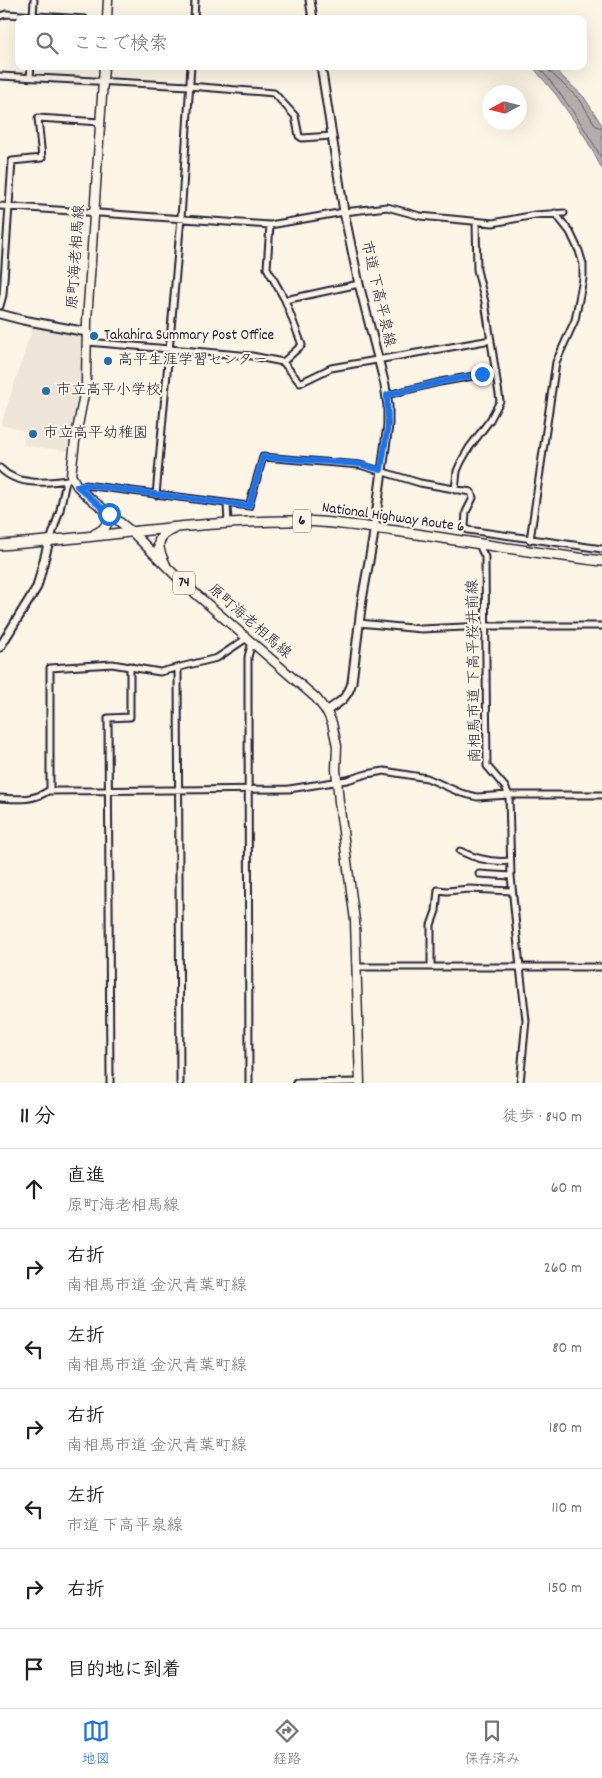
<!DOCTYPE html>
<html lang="ja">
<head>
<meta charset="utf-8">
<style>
	:root { --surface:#fff; --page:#f2f2f2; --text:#202124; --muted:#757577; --line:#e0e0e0; --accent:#1a73e8 }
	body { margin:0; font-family:Dekko,"Klee One",sans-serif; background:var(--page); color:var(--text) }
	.compass { position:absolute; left:482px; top:85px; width:45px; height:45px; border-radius:50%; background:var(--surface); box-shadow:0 5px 20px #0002; rotate:263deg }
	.stop { position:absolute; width:15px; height:15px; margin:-11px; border:4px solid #1a73e8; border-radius:50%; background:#fff }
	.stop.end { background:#1a73e8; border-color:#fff; box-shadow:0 1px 5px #0008 }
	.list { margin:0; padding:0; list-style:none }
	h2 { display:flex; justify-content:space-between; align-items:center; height:65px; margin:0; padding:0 20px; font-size:21px }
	h2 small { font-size:16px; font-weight:400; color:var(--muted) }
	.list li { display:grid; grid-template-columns:32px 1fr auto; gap:15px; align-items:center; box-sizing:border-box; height:80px; padding:0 20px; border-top:1px solid var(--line) }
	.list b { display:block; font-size:19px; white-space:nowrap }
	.list p { margin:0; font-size:16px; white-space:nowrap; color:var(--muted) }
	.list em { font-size:16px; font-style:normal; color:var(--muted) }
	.icon { flex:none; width:28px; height:28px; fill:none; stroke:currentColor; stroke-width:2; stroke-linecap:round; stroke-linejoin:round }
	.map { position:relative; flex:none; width:602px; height:1083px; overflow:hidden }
	.search { position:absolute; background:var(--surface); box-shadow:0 5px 20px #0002; left:15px; right:15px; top:15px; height:55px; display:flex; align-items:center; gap:12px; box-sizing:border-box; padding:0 18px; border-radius:10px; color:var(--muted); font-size:19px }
	.sheet { height:625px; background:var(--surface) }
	nav { display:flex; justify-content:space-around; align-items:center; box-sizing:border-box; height:70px; border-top:1px solid var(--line); background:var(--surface); font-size:14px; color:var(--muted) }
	nav a { display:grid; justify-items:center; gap:2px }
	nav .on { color:var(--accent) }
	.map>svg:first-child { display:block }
</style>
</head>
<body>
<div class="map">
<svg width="602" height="1083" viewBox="0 0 602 1083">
	<rect width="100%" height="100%" fill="#fcf5e5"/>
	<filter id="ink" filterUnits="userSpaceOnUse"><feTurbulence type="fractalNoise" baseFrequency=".02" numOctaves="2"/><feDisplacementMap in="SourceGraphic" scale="10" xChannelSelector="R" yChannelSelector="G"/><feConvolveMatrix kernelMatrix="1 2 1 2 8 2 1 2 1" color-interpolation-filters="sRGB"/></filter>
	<g filter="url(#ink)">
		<path fill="#ece5d8" d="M33 326 79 335 82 338V385L68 451 23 445 25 431 1 425Z"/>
		<path fill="#b2adab" stroke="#78757e" d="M532 66H551L584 97 602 125V169L584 135 557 96Z"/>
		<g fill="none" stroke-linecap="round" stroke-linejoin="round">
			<path stroke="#5c5a68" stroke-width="1" d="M538 66C562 95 584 125 602 159
				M548 66 550 72 580 100 596 126 602 128"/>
			<defs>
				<path id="street" d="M0 16 6 14 85 19
					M33 17 34 0
					M194 19 195 0
					M0 76 189 86 274 93 295 116 299 136 302 138 332 136
					M30 77 31 66
					M0 206 270 225 344 212 387 207 420 216 493 223 535 215 564 213
					M270 225 267 268 285 300 302 345 283 362
					M285 300 359 284
					M0 306 3 295 12 161 42 158 38 118 100 122
					M87 342 252 356 283 362 300 383 331 368 491 340
					M387 395 440 382 496 372
					M0 468C18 487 49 483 73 479
					M77 486 85 485 249 506 263 457 360 465 420 483 471 492 473 498 466 512 465 527 468 530 602 549
					M455 490 457 471 461 462 469 448 490 420 500 401 485 302 477 270 476 223
					M156 495 181 218 191 66
					M227 505 228 522
					M530 540 556 362 575 320 583 279V264L579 251 570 232 555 213
					M50 541 60 510 66 481
					M481 549 485 557V562L487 766 505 787 509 795 511 876 520 967H602
					M359 623 421 629 486 626H602
					M178 669 180 1083
					M50 791V668L112 664 160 672 217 658 247 638
					M0 798C17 799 33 801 48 791L289 789 347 780 367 774 384 771 427 778 461 793 477 797 509 795H602
					M460 851C476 859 491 863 510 861
					M479 874 511 876
					M357 967H520L526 1020 520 1083
					M431 967V925L436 911 438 890 447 891 469 889 512 891
					M110 1083 108 718 130 717V666
					M249 1083 248 699V657L252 642
					M296 1083 360 1082"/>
				<path id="secondary" d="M310 0 313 19
					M321 66 344 212 359 284 385 385 388 406V425L373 539 362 600 352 682C348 698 339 703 326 711
					M0 314 23 320 87 332
					M0 647 37 587 49 541"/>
				<path id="primary" d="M107 19 108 0
					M104 66 87 321 86 384 75 441 71 475 77 486 86 495 131 531 181 581 316 698 327 712 332 723 337 746 336 769 339 802 355 921 360 1083"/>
				<path id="highway" d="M95 534C105 530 108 524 109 514
					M0 545C100 538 198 520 298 521 331 521 364 527 396 531 465 541 533 553 602 561
					M165 564C157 548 154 536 174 529"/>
			</defs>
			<use href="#street" stroke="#22223b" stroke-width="9"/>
			<use href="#secondary" stroke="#22223b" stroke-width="11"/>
			<use href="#primary" stroke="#22223b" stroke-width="11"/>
			<use href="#highway" stroke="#22223b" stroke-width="12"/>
			<use href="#street" stroke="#fcf5e5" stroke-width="5"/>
			<use href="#secondary" stroke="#fcf5e5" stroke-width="7"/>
			<use href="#primary" stroke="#fcf5e5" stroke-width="8"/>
			<use href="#highway" stroke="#fcf5e5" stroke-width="9"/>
		</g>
	</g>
	<g fill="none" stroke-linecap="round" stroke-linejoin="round" filter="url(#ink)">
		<path stroke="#1a73e8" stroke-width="6" d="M109 514 77 486 85 485 248 506H249L263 457 360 464 381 470 388 425 387 395 440 382 482 374"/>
	</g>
	<g fill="#1f6fb2" stroke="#fcf5e5" stroke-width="2">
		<circle cx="94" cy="336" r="5"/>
		<circle cx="108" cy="361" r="5"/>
		<circle cx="46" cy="391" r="5"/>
		<circle cx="33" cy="434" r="5"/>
	</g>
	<g text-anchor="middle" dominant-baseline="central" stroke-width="4" stroke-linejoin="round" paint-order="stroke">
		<g fill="#fcf5e5" stroke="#63616e" stroke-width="1">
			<rect x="293" y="509.5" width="18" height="23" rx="4"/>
			<rect x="173" y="571.5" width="22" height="23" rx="4"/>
		</g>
		<g font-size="14" font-weight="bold" fill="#22223b">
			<text x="302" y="521">6</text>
			<text x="184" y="583">74</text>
		</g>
		<g font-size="15" fill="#22223b" stroke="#fcf5e5">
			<text transform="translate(77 257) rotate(-86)">原町海老相馬線</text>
			<text transform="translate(377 294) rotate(77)">市道 下高平泉線</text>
			<text transform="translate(393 518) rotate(8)">National Highway Route 6</text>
			<text transform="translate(249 622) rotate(41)">原町海老相馬線</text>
			<text transform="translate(475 671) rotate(-91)">南相馬市道 下高平桜井前線</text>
		</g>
		<g font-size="15" fill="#22223b" stroke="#fcf5e5" text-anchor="start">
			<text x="104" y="336">Takahira Summary Post Office</text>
			<text x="118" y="361">高平生涯学習センター</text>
			<text x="56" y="391">市立高平小学校</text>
			<text x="43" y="434">市立高平幼稚園</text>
		</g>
	</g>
</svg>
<svg class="compass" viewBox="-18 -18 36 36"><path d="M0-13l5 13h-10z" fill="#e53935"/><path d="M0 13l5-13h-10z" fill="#757577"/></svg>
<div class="stop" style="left:109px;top:514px"></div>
<div class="stop end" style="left:482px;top:374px"></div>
<div class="search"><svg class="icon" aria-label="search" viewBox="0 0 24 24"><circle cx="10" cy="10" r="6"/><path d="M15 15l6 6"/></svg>ここで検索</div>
</div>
<section class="sheet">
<h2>11 分<small>徒歩 · 840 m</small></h2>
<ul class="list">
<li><svg class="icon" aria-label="ahead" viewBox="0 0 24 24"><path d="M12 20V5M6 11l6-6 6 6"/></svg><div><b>直進</b><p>原町海老相馬線</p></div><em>60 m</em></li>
<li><svg class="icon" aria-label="right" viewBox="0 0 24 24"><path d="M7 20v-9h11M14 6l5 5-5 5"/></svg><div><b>右折</b><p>南相馬市道 金沢青葉町線</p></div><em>260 m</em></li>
<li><svg class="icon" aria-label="left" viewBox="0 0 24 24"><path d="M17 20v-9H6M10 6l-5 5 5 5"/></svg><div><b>左折</b><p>南相馬市道 金沢青葉町線</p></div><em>80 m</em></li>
<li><svg class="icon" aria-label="right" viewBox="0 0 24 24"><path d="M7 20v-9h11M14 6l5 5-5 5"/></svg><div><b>右折</b><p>南相馬市道 金沢青葉町線</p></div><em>180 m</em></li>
<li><svg class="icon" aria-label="left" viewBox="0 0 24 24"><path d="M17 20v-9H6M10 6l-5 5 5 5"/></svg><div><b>左折</b><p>市道 下高平泉線</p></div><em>110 m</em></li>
<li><svg class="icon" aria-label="right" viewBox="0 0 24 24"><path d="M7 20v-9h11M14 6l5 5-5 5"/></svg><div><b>右折</b></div><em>150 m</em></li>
<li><svg class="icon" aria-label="arrive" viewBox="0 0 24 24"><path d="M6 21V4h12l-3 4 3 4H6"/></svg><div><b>目的地に到着</b></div></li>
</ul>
</section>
<nav>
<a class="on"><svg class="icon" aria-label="map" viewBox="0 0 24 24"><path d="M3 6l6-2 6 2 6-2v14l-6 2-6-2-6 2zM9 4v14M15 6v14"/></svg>地図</a>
<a><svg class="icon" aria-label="directions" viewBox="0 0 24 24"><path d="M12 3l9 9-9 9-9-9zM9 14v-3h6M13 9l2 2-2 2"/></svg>経路</a>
<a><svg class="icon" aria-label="saved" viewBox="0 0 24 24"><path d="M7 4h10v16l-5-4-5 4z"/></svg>保存済み</a>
</nav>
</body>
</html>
